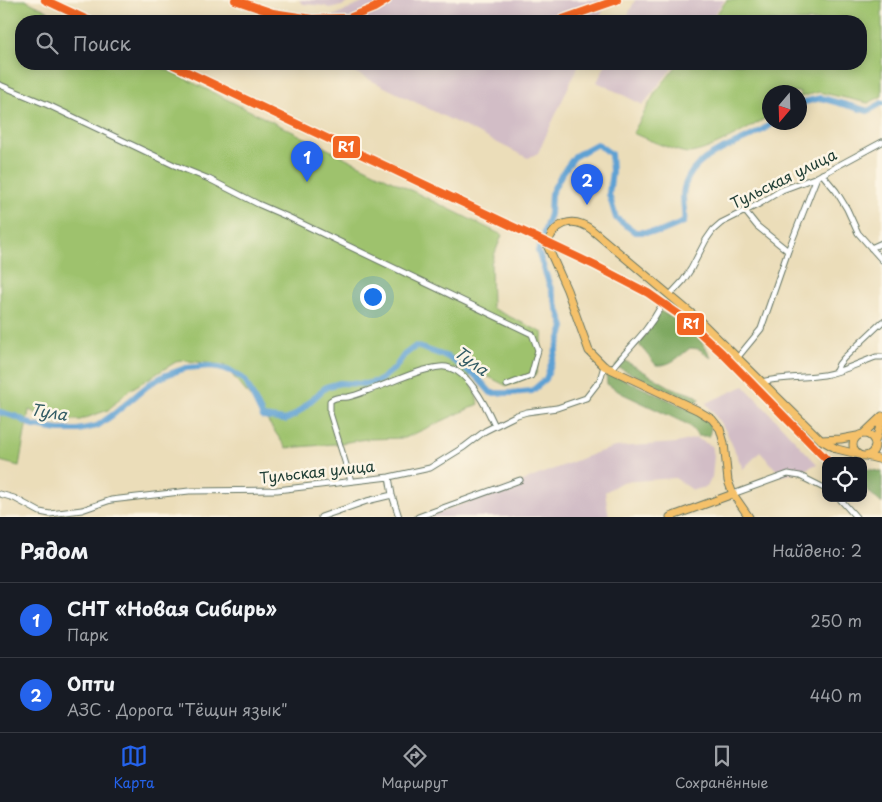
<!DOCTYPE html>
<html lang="ru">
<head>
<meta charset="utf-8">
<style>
	:root { --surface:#171b24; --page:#242831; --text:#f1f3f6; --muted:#9ea1a6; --line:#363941; --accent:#2563eb }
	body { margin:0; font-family:"Playpen Sans",sans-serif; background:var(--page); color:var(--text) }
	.controls { position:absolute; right:15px; bottom:15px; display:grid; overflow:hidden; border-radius:10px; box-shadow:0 2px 12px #0003 }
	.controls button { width:45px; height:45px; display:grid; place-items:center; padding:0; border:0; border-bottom:1px solid var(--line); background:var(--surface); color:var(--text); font:25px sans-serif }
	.compass { position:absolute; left:762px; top:85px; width:45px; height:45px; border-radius:50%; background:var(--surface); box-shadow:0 2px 12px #0003; rotate:199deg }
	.you { position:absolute; left:372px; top:296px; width:18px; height:18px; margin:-12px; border:4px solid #fff; border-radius:50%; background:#1a73e8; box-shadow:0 0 0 8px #1a73e833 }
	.badge { display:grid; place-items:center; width:32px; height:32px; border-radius:50%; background:var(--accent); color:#fff; font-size:16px; font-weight:700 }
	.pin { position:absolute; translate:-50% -41px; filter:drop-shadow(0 1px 2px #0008) }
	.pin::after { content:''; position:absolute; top:26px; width:18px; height:15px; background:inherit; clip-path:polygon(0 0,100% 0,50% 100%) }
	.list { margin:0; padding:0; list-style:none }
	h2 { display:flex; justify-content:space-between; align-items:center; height:65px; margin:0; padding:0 20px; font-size:21px }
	h2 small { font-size:16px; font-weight:400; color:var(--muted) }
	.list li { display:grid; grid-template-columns:32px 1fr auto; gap:15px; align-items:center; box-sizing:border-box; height:75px; padding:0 20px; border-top:1px solid var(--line) }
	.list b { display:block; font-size:19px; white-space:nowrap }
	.list p { margin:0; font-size:16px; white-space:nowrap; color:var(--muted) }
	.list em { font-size:16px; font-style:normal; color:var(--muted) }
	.icon { flex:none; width:28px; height:28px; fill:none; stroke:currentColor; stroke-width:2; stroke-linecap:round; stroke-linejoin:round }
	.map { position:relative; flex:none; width:882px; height:517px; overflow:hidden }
	.search { position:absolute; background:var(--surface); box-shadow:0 2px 12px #0003; left:15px; right:15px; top:15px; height:55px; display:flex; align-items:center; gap:12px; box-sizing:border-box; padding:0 18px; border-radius:20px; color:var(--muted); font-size:19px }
	.sheet { height:215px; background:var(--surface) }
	nav { display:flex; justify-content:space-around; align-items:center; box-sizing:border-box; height:70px; border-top:1px solid var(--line); background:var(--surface); font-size:14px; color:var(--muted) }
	nav a { display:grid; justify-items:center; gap:2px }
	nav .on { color:var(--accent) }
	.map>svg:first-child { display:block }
</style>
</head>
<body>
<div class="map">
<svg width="882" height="517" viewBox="0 0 882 517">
	<rect width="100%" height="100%" fill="#fcf5e5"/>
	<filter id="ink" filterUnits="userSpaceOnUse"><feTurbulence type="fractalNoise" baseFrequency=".02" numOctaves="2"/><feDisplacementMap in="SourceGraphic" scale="10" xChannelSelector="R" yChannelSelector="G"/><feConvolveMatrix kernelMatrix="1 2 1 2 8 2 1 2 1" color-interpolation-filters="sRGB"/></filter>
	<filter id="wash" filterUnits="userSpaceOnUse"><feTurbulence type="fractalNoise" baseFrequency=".0096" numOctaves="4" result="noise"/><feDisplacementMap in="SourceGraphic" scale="20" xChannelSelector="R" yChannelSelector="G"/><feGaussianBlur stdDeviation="1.12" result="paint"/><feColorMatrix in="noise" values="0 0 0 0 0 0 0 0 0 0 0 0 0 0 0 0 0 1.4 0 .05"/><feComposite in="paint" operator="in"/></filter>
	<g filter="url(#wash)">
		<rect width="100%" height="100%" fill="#ebddb9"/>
		<path fill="#d2bdc6" d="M299 0H352L342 6 329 8 324 6 303 4Z
			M369 0H608L598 21H333V16Z
			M635 0H725L709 21H625Z
			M338 64H579L538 153 528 158Z
			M606 64H675L643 105 597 82Z
			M744 386 817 464 800 472 782 476 760 452 743 469 726 431 706 403Z
			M696 438 712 446 714 456 712 477 707 487 693 490 675 478 622 482 605 492 609 517H429L596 453 615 447 677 443Z"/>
		<path fill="#9ec26d" stroke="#5e8050" d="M0 0H25L68 21H21V64H155L502 235 491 263 492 308 543 333 536 374 507 386 465 365 479 404 405 438 366 439 335 444 286 448 256 404 224 365 179 360 128 391 108 410 80 420H53L29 410 19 466 0 461Z
			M727 0H882V96L868 103 819 92 800 97V92H770L769 116C753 126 707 153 688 153 680 153 643 138 633 133L655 93 678 64H861V21H711Z"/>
		<path fill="#7ea860" stroke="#4e724a" d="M660 311C681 323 702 335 711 358L699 349 690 348C680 356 669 367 656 365L640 346V340L646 334Z
			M622 359 672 388 697 396 699 400 695 403 615 366Z
			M608 371 625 380 702 415 711 427 709 436H698L689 425 621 393 607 384 606 374Z
			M863 468 882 472V504L863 486Z"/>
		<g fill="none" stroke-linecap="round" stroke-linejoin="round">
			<path stroke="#5fa1d3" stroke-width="6" d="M800 103 821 98 868 111 882 103
				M0 412 17 417 34 426 59 430H78L97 426 114 414 151 383 166 375 186 368 210 366 231 371 245 380 263 417 285 420 295 415 326 387 340 383 365 384 379 381 395 368 404 355 416 346 448 357 477 377 491 393H511L532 391 546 379 564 327 538 251 550 214 551 194 561 175 575 156 597 144 611 154 612 172 609 194 616 218 635 232H660L684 222C686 209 680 198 685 185 698 147 745 147 773 122"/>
		</g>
	</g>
	<g filter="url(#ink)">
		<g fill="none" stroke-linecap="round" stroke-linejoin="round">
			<defs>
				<path id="minor" d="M0 85 48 105 174 165 209 179 258 204 288 217 532 334 538 350 531 376 507 385
					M822 174 836 191 847 209 858 233 882 260
					M745 211 757 226 788 251
					M871 248 882 243
					M670 295 683 281 691 269 706 240 713 230 721 223 759 204 782 190 817 177 882 142
					M738 357 761 329 788 251 817 177
					M612 369C629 347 646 334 660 308
					M836 371 839 364 844 358 882 322
					M762 382C780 377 805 378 824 375 842 372 859 363 876 357H882
					M389 477 392 495 399 517
					M351 481 330 413V401C336 396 341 398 348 397 358 395 368 390 378 387 397 380 420 369 440 367 466 364 486 406 495 426
					M0 494 14 498 40 512 50 514 82 510 111 500 189 491 277 490 389 477 430 468 464 447 485 431 517 415 527 412 557 408 586 398 600 380 604 366
					M733 494 788 474 800 476 826 489
					M839 498 856 517
					M321 517 367 501 392 495
					M418 517 520 480"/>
				<path id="major" d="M863 434 882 416
					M853 445a11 11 0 1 1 22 0a11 11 0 1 1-22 0Z
					M821 440 841 439 857 436
					M875 442 882 420
					M866 456 882 460
					M670 517 733 494
					M749 517 733 494 728 481 724 443 720 429 712 419 697 410 604 366 589 351 567 290 547 245C554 223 572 215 592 230L698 319 821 440 837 449 857 454"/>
			</defs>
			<use href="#minor" stroke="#667563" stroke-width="7"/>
			<use href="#major" stroke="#667563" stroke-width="9"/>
			<use href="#minor" stroke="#fff" stroke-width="5"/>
			<use href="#major" stroke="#f5c16b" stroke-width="7"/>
			<defs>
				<path id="rail-1" d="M45 0 90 21
					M235 0 273 13 312 19 349 18 374 8 387 0
					M557 21 617 0
					M171 64 596 266 648 293 684 318 722 353 828 461"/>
			</defs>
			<use href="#rail-1" stroke="#fcf5e5" stroke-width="11"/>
			<use href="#rail-1" stroke="#f26522" stroke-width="8"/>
		</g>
	</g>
	<g text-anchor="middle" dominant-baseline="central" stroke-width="5" stroke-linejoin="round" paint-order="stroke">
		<g font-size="15" fill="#1f3d34" stroke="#fcf5e5">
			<text transform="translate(783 178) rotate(-26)">Тульская улица</text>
			<text transform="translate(317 471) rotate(-6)">Тульская улица</text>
		</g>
		<g font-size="16" font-style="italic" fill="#325b64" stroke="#fcf5e5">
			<text transform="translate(472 360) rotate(36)">Тула</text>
			<text transform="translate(49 411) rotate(9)">Тула</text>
		</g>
	</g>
	<g stroke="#fcf5e5" stroke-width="2">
		<rect x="332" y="135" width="29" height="24" rx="5" fill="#f26522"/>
		<rect x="676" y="312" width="29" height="24" rx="5" fill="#f26522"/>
	</g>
	<g font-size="14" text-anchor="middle" font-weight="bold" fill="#fff">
		<text x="346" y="152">R1</text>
		<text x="691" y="329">R1</text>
	</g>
</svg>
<div class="controls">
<button><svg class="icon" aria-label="locate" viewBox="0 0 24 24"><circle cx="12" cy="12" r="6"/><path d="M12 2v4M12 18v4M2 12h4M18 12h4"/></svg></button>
</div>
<svg class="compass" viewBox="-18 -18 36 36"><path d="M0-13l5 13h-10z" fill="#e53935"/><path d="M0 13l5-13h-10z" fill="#9ea1a6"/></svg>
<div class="you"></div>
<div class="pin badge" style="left:307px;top:182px">1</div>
<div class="pin badge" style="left:587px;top:205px">2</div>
<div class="search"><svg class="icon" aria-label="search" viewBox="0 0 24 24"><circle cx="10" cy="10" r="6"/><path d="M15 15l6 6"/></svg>Поиск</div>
</div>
<section class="sheet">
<h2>Рядом<small>Найдено: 2</small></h2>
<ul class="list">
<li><span class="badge">1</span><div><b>СНТ «Новая Сибирь»</b><p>Парк</p></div><em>250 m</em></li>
<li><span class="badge">2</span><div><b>Опти</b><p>АЗС · Дорога &quot;Тёщин язык&quot;</p></div><em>440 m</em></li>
</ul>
</section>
<nav>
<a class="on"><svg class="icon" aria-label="map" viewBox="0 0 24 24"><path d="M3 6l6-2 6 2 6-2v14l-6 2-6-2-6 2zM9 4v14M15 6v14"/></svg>Карта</a>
<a><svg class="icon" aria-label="directions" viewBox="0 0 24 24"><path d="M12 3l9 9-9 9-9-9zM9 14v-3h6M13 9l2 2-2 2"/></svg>Маршрут</a>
<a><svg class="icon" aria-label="saved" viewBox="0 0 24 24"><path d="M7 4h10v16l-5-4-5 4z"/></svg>Сохранённые</a>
</nav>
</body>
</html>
